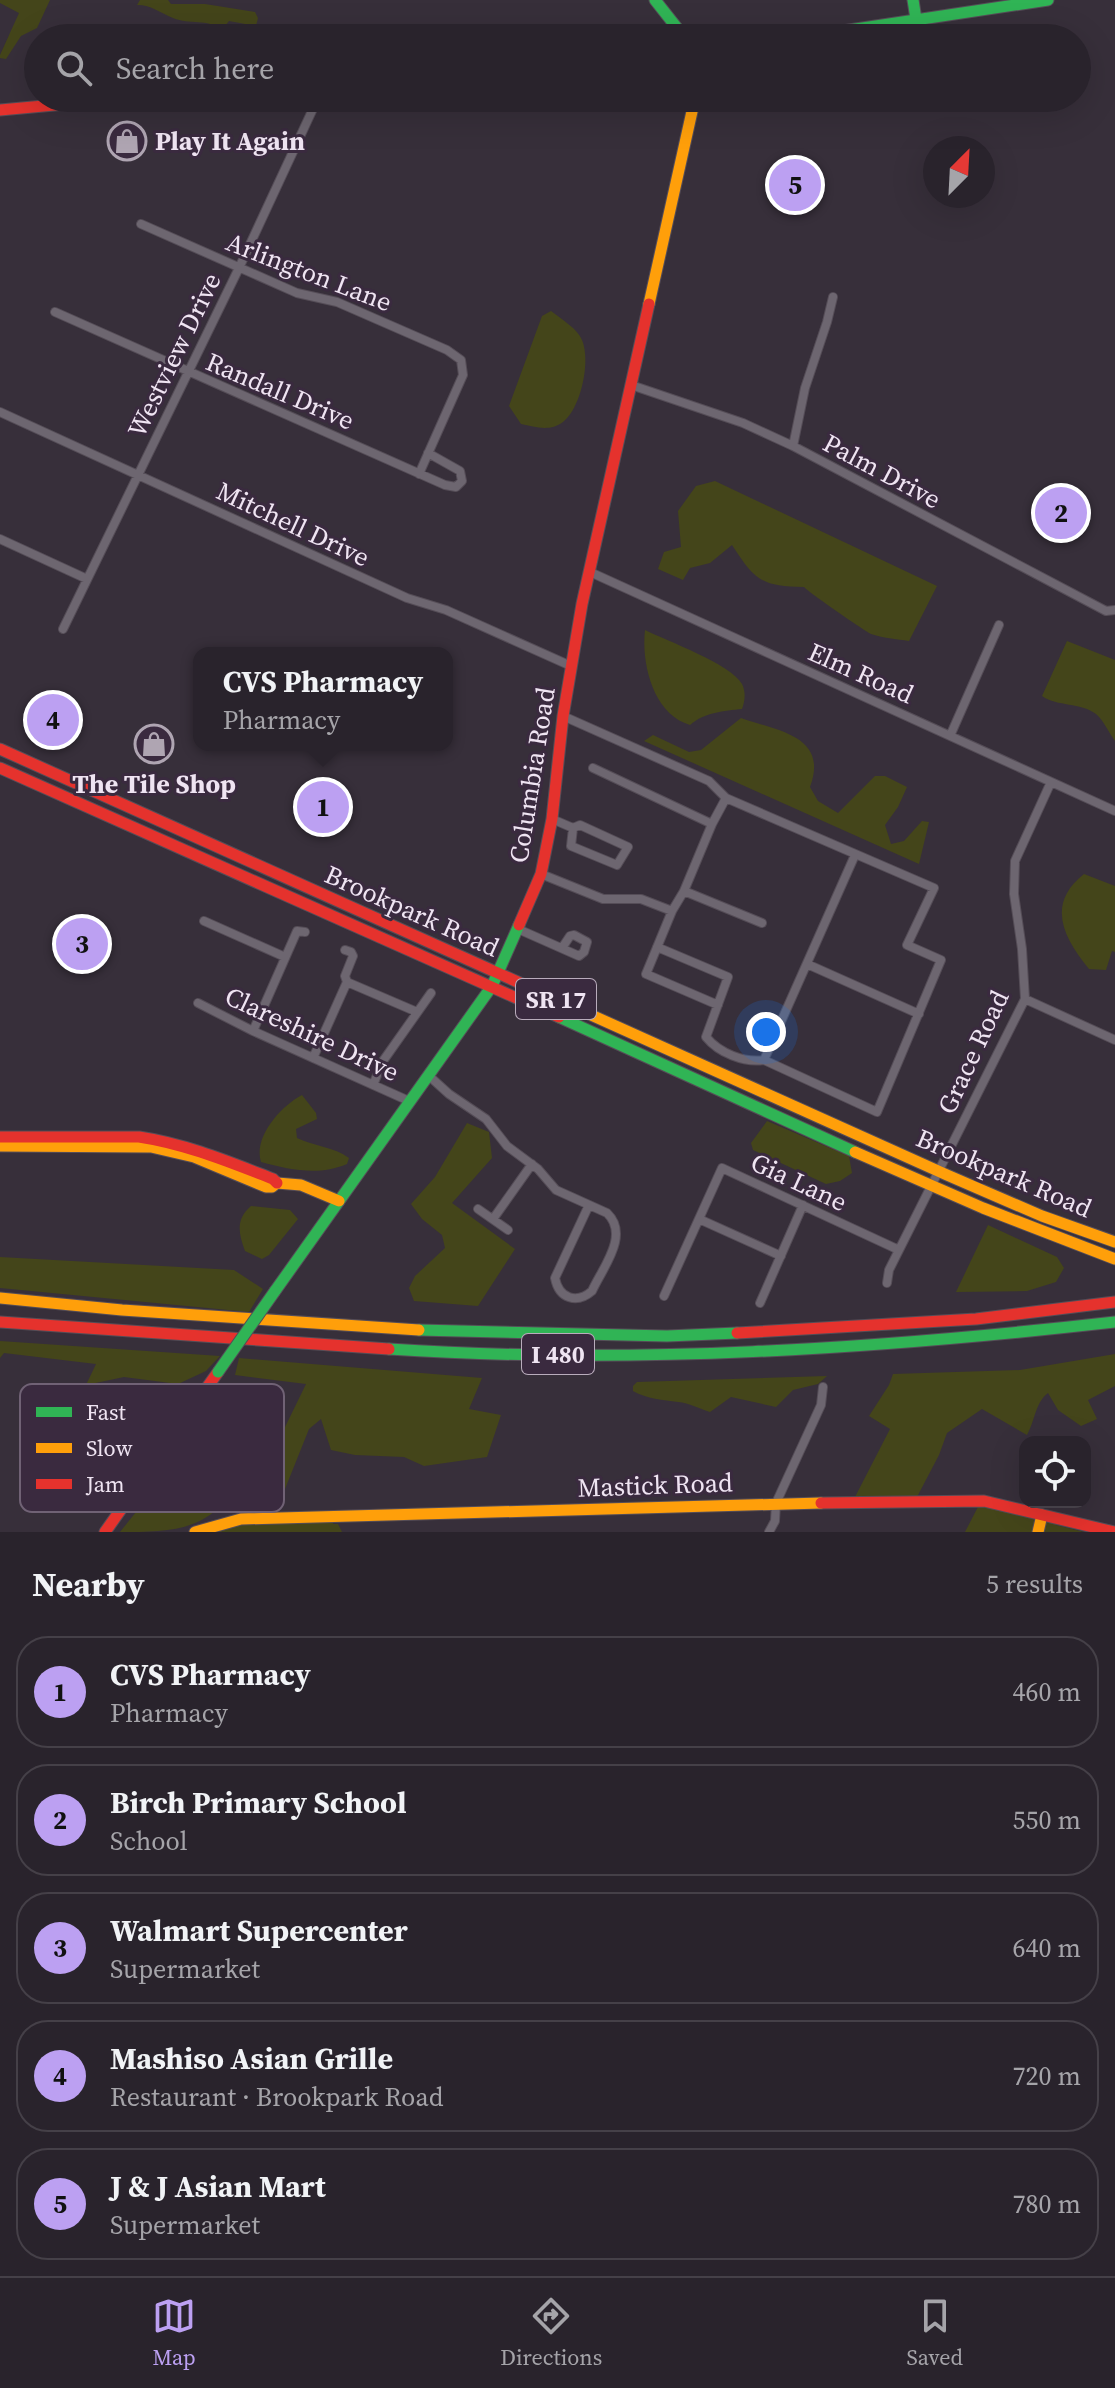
<!DOCTYPE html>
<html lang="en">
<head>
<meta charset="utf-8">
<style>
	:root { --surface:#29232c; --page:#312b34; --text:#f1f3f6; --muted:#a5a4a9; --line:#454048; --accent:#bca0f2 }
	body { margin:0; font-family:"Source Serif 4",serif; background:var(--page); color:var(--text) }
	.controls { position:absolute; right:24px; bottom:24px; display:grid; overflow:hidden; border-radius:16px; box-shadow:0 8px 32px #0002 }
	.controls button { width:72px; height:72px; display:grid; place-items:center; padding:0; border:0; border-bottom:2px solid var(--line); background:var(--surface); color:var(--text); font:40px sans-serif }
	.compass { position:absolute; left:923px; top:136px; width:72px; height:72px; border-radius:50%; background:var(--surface); box-shadow:0 8px 32px #0002; rotate:24deg }
	.you { position:absolute; left:766px; top:1032px; width:28px; height:28px; margin:-20px; border:6px solid #fff; border-radius:50%; background:#1a73e8; box-shadow:0 0 0 12px #1a73e833 }
	.badge { display:grid; place-items:center; width:52px; height:52px; border-radius:50%; background:var(--accent); color:#111; font-size:26px; font-weight:700 }
	.pin { position:absolute; translate:-50% -50%; border:4px solid #fff; box-shadow:0 2px 8px #0006 }
	.popup { position:absolute; left:193px; top:647px; width:260px; height:104px; box-sizing:border-box; display:grid; place-content:center; border-radius:16px; background:var(--surface); filter:drop-shadow(0 2px 6px #0005); font-size:26px; white-space:nowrap; color:var(--muted) }
	.popup b { font-size:30px; color:var(--text) }
	.popup::after { content:''; position:absolute; left:50%; top:100%; margin-left:-16px; border:16px solid transparent; border-top-color:var(--surface) }
	.list { margin:0; padding:0; list-style:none }
	h2 { display:flex; justify-content:space-between; align-items:center; height:104px; margin:0; padding:0 32px; font-size:34px }
	h2 small { font-size:26px; font-weight:400; color:var(--muted) }
	.list li { display:grid; grid-template-columns:52px 1fr auto; gap:24px; align-items:center; box-sizing:border-box; height:112px; margin:0 16px 16px; padding:0 16px; border:2px solid var(--line); border-radius:32px }
	.list b { display:block; font-size:30px; white-space:nowrap }
	.list p { margin:0; font-size:26px; white-space:nowrap; color:var(--muted) }
	.list em { font-size:26px; font-style:normal; color:var(--muted) }
	.icon { flex:none; width:44px; height:44px; fill:none; stroke:currentColor; stroke-width:2; stroke-linecap:round; stroke-linejoin:round }
	.map { position:relative; flex:none; width:1115px; height:1532px; overflow:hidden }
	.search { position:absolute; background:var(--surface); box-shadow:0 8px 32px #0002; left:24px; right:24px; top:24px; height:88px; display:flex; align-items:center; gap:20px; box-sizing:border-box; padding:0 28px; border-radius:44px; color:var(--muted); font-size:30px }
	.sheet { height:744px; background:var(--surface) }
	nav { display:flex; justify-content:space-around; align-items:center; box-sizing:border-box; height:112px; border-top:2px solid var(--line); background:var(--surface); font-size:22px; color:var(--muted) }
	nav a { display:grid; justify-items:center; gap:4px }
	nav .on { color:var(--accent) }
	.map>svg:first-child { display:block }
</style>
</head>
<body>
<div class="map">
<svg width="1115" height="1532" viewBox="0 0 1115 1532">
	<rect width="100%" height="100%" fill="#372f3a"/>
	<path fill="#44451a" d="M0 0H50L37 28 21 36 6 59 0 58V55L19 13 0 3Z
		M140 0H168L171 4H205L255 12 258 18 256 26 229 21 222 30C207 18 190 25 173 18 160 13 152 5 137 5Z
		M551 311C561 319 578 329 582 340 591 361 581 408 563 422 550 432 535 427 521 424L509 406 542 316Z
		M715 481 937 586 909 641C897 639 882 638 871 634 865 631 808 592 804 587 761 587 754 579 732 545L710 563 690 568 683 580 658 569 664 552 681 547 678 511 696 486Z
		M645 630C667 641 731 664 742 684 746 692 745 701 742 709 724 711 705 712 690 725 654 715 641 665 645 630Z
		M1067 641 1115 660V741C1109 733 1104 721 1096 714 1080 702 1058 707 1042 696Z
		M741 718C778 731 829 736 810 787L818 801 838 813 875 776H885L907 787 898 807 885 825 891 844 904 841 922 821 929 822 919 864 644 741 653 735 689 752 701 750Z
		M1084 874 1115 886V952L1112 951 1106 970 1089 969C1063 937 1046 904 1084 874Z
		M302 1095 316 1113 317 1119 296 1129 297 1138C314 1146 334 1147 349 1158L347 1164C319 1176 290 1170 261 1162 253 1137 281 1106 302 1095Z
		M767 1121 849 1156 852 1173 840 1181 826 1184 753 1150 751 1143Z
		M467 1123 489 1132 492 1158 452 1203 515 1249 478 1306 414 1301 409 1288 415 1276 445 1248 442 1235 422 1219 411 1204 435 1177Z
		M251 1206 290 1210 298 1219 269 1255 262 1259 245 1251C238 1232 236 1219 251 1206Z
		M988 1225 1057 1257 1064 1268 1056 1282 1027 1291 956 1292Z
		M0 1257 234 1270 263 1289 249 1312 0 1288Z
		M0 1341 220 1356 206 1371 178 1384 124 1377 86 1385 96 1364 4 1353 0 1358Z
		M1115 1354V1386L1088 1400 1097 1419 1081 1426 1058 1410 1048 1393C1035 1403 1035 1421 1027 1435L982 1409 947 1433 939 1455 917 1497H855L890 1429 869 1416 889 1385 893 1374 1020 1370Z
		M239 1358 482 1378 469 1409 501 1415 487 1457 424 1466 404 1457 355 1455 331 1450 321 1419 309 1429 285 1489 270 1511 247 1512V1505L306 1384 235 1375Z
		M827 1376 818 1384 793 1390 776 1407 731 1397 710 1412C700 1409 689 1403 678 1402 663 1400 647 1399 633 1391V1386L637 1382Z
		M239 1428 247 1449C243 1461 239 1474 234 1485 212 1532 167 1532 120 1532L140 1507 154 1501 172 1502 187 1497 201 1482 218 1452Z
		M980 1503 1056 1521V1525L1084 1532H965Z
		M334 1519 333 1524H338L342 1532H202L240 1521Z"/>
	<g fill="none" stroke-linecap="round" stroke-linejoin="round">
		<defs>
			<path id="street" d="M141 224 297 293 337 302 447 350 461 360 463 375 419 474
				M55 312 445 485 456 487 462 481 460 471 428 453
				M631 385 743 423 793 446 1106 611 1115 610
				M0 412 407 598 446 610 571 666
				M793 446 805 388 827 322 833 297
				M0 539 87 579
				M590 572 1115 811
				M63 629 239 268 318 98
				M563 716 709 781 726 798 934 888 907 945 941 960 877 1112 764 1060C744 1063 719 1053 706 1037L728 977 657 947
				M950 736 999 625
				M593 768 712 824
				M552 819 573 828 580 825 628 847 617 865 571 846 573 828
				M541 874 603 899H641L672 911
				M684 891 762 923
				M204 921 285 957
				M518 929 579 956 584 952 587 942 574 935 570 936 562 948
				M345 950 351 952 353 956 345 976 347 982
				M807 964 919 1014
				M1025 999 1115 1040
				M198 1003 253 1031 409 1101
				M718 1005 646 974 672 911 684 891 712 824 726 798
				M253 1031 297 931 305 932
				M313 1058 347 982 417 1012
				M764 1060 855 855
				M428 1075 449 1094 486 1119 507 1146 538 1169 556 1190 607 1213C630 1235 603 1267 592 1291 577 1304 559 1299 555 1278L589 1205
				M373 1085 383 1061 431 993
				M478 1209 508 1230
				M493 1219 532 1164
				M699 1219 781 1256
				M887 1283 889 1270 1025 999 1022 949 1014 894 1015 861 1051 782
				M664 1296 722 1168 899 1250
				M760 1303 803 1205
				M769 1532 775 1521 776 1503 821 1405 823 1387"/>
			<path id="fast" d="M655 0 685 38
				M913 0 916 19
				M796 38 1048 0
				M559 1017 855 1152
				M275 1291 492 986 519 925
				M419 1330 667 1336 737 1333
				M389 1349C632 1365 874 1349 1115 1322"/>
			<path id="slow" d="M649 304 695 98
				M540 992 947 1175 1042 1216 1115 1242
				M0 1146 151 1147 194 1157 266 1187H272L277 1183 301 1185 339 1201
				M855 1152 983 1208 1115 1259
				M0 1298 122 1310 419 1330
				M195 1532 241 1519 821 1503
				M1038 1532 1042 1515"/>
			<path id="jam" d="M0 110 130 98
				M0 749 540 992
				M0 768 559 1017
				M519 925 541 874 552 819 563 716 582 604 649 304
				M0 1137H139C186 1144 229 1162 273 1179L277 1183
				M0 1322 389 1349
				M737 1333 976 1319 1115 1302
				M821 1503 984 1501 1114 1532
				M105 1532 218 1372"/>
		</defs>
		<use href="#street" stroke="#554d57" stroke-width="10"/>
		<use href="#fast" stroke="#554d57" stroke-width="13"/>
		<use href="#slow" stroke="#554d57" stroke-width="13"/>
		<use href="#jam" stroke="#554d57" stroke-width="13"/>
		<use href="#street" stroke="#6d6670" stroke-width="8"/>
		<use href="#fast" stroke="#30b455" stroke-width="11"/>
		<use href="#slow" stroke="#ff9f0a" stroke-width="11"/>
		<use href="#jam" stroke="#e5322d" stroke-width="11"/>
		<defs>
			<path id="fast-bridge" d="M218 1372 275 1291"/>
		</defs>
		<use href="#fast-bridge" stroke="#554d57" stroke-width="13" stroke-linecap="butt"/>
		<use href="#fast-bridge" stroke="#30b455" stroke-width="11"/>
	</g>
	<defs>
		<symbol id="shop-ring" viewBox="-11 -11 22 22"><circle r="9.5" fill="#3a2a3f" stroke="#afa5b2" stroke-width="1.5"/><path d="M-5-2.5h2.3a2.7 3.5 0 0 1 5.4 0H5L5.5 6h-11ZM-1.5-2.5h3a1.5 2.3 0 0 0-3 0Z" fill="#afa5b2"/></symbol>
	</defs>
	<g fill-rule="evenodd">
		<use href="#shop-ring" x="105" y="119" width="44" height="44"/>
		<use href="#shop-ring" x="132" y="722" width="44" height="44"/>
	</g>
	<g text-anchor="middle" dominant-baseline="central" stroke-width="6" stroke-linejoin="round" paint-order="stroke">
		<g fill="#3a2a3f" stroke="#b9acbc" stroke-width="2">
			<rect x="516" y="979" width="80" height="40" rx="6"/>
			<rect x="522" y="1334" width="72" height="40" rx="6"/>
		</g>
		<g font-size="24" font-weight="bold" fill="#efe4f2">
			<text x="556" y="999">SR 17</text>
			<text x="558" y="1354">I 480</text>
		</g>
		<g font-size="26" font-weight="bold" fill="#efe4f2" stroke="#3a2a3f" text-anchor="start">
			<text x="155" y="141">Play It Again</text>
			<text x="154" y="784" text-anchor="middle">The Tile Shop</text>
		</g>
		<g font-size="26" fill="#efe4f2" stroke="#3a2a3f">
			<text transform="translate(309 272) rotate(21)">Arlington Lane</text>
			<text transform="translate(174 355) rotate(-64)">Westview Drive</text>
			<text transform="translate(280 391) rotate(23)">Randall Drive</text>
			<text transform="translate(882 471) rotate(28)">Palm Drive</text>
			<text transform="translate(293 524) rotate(25)">Mitchell Drive</text>
			<text transform="translate(861 673) rotate(24)">Elm Road</text>
			<text transform="translate(532 775) rotate(-81)">Columbia Road</text>
			<text transform="translate(412 911) rotate(24)">Brookpark Road</text>
			<text transform="translate(312 1034) rotate(25)">Clareshire Drive</text>
			<text transform="translate(973 1052) rotate(-65)">Grace Road</text>
			<text transform="translate(1004 1173) rotate(23)">Brookpark Road</text>
			<text transform="translate(799 1182) rotate(25)">Gia Lane</text>
			<text transform="translate(655 1485) rotate(-2)">Mastick Road</text>
		</g>
	</g>
	<rect x="20" y="1384" width="264" height="128" rx="12" fill="#3a2a3f" stroke="#706275" stroke-width="2"/>
	<rect x="36" y="1407" width="36" height="10" fill="#30b455"/>
	<rect x="36" y="1443" width="36" height="10" fill="#ff9f0a"/>
	<rect x="36" y="1479" width="36" height="10" fill="#e5322d"/>
	<g font-size="22" fill="#efe4f2">
		<text x="86" y="1420">Fast</text>
		<text x="86" y="1456">Slow</text>
		<text x="86" y="1492">Jam</text>
	</g>
</svg>
<div class="controls">
<button><svg class="icon" aria-label="locate" viewBox="0 0 24 24"><circle cx="12" cy="12" r="6"/><path d="M12 2v4M12 18v4M2 12h4M18 12h4"/></svg></button>
</div>
<svg class="compass" viewBox="-18 -18 36 36"><path d="M0-13l5 13h-10z" fill="#e53935"/><path d="M0 13l5-13h-10z" fill="#a5a4a9"/></svg>
<div class="you"></div>
<div class="pin badge" style="left:323px;top:807px">1</div>
<div class="popup"><b>CVS Pharmacy</b>Pharmacy</div>
<div class="pin badge" style="left:1061px;top:513px">2</div>
<div class="pin badge" style="left:82px;top:944px">3</div>
<div class="pin badge" style="left:53px;top:720px">4</div>
<div class="pin badge" style="left:795px;top:185px">5</div>
<div class="search"><svg class="icon" aria-label="search" viewBox="0 0 24 24"><circle cx="10" cy="10" r="6"/><path d="M15 15l6 6"/></svg>Search here</div>
</div>
<section class="sheet">
<h2>Nearby<small>5 results</small></h2>
<ul class="list">
<li><span class="badge">1</span><div><b>CVS Pharmacy</b><p>Pharmacy</p></div><em>460 m</em></li>
<li><span class="badge">2</span><div><b>Birch Primary School</b><p>School</p></div><em>550 m</em></li>
<li><span class="badge">3</span><div><b>Walmart Supercenter</b><p>Supermarket</p></div><em>640 m</em></li>
<li><span class="badge">4</span><div><b>Mashiso Asian Grille</b><p>Restaurant · Brookpark Road</p></div><em>720 m</em></li>
<li><span class="badge">5</span><div><b>J &amp; J Asian Mart</b><p>Supermarket</p></div><em>780 m</em></li>
</ul>
</section>
<nav>
<a class="on"><svg class="icon" aria-label="map" viewBox="0 0 24 24"><path d="M3 6l6-2 6 2 6-2v14l-6 2-6-2-6 2zM9 4v14M15 6v14"/></svg>Map</a>
<a><svg class="icon" aria-label="directions" viewBox="0 0 24 24"><path d="M12 3l9 9-9 9-9-9zM9 14v-3h6M13 9l2 2-2 2"/></svg>Directions</a>
<a><svg class="icon" aria-label="saved" viewBox="0 0 24 24"><path d="M7 4h10v16l-5-4-5 4z"/></svg>Saved</a>
</nav>
</body>
</html>
